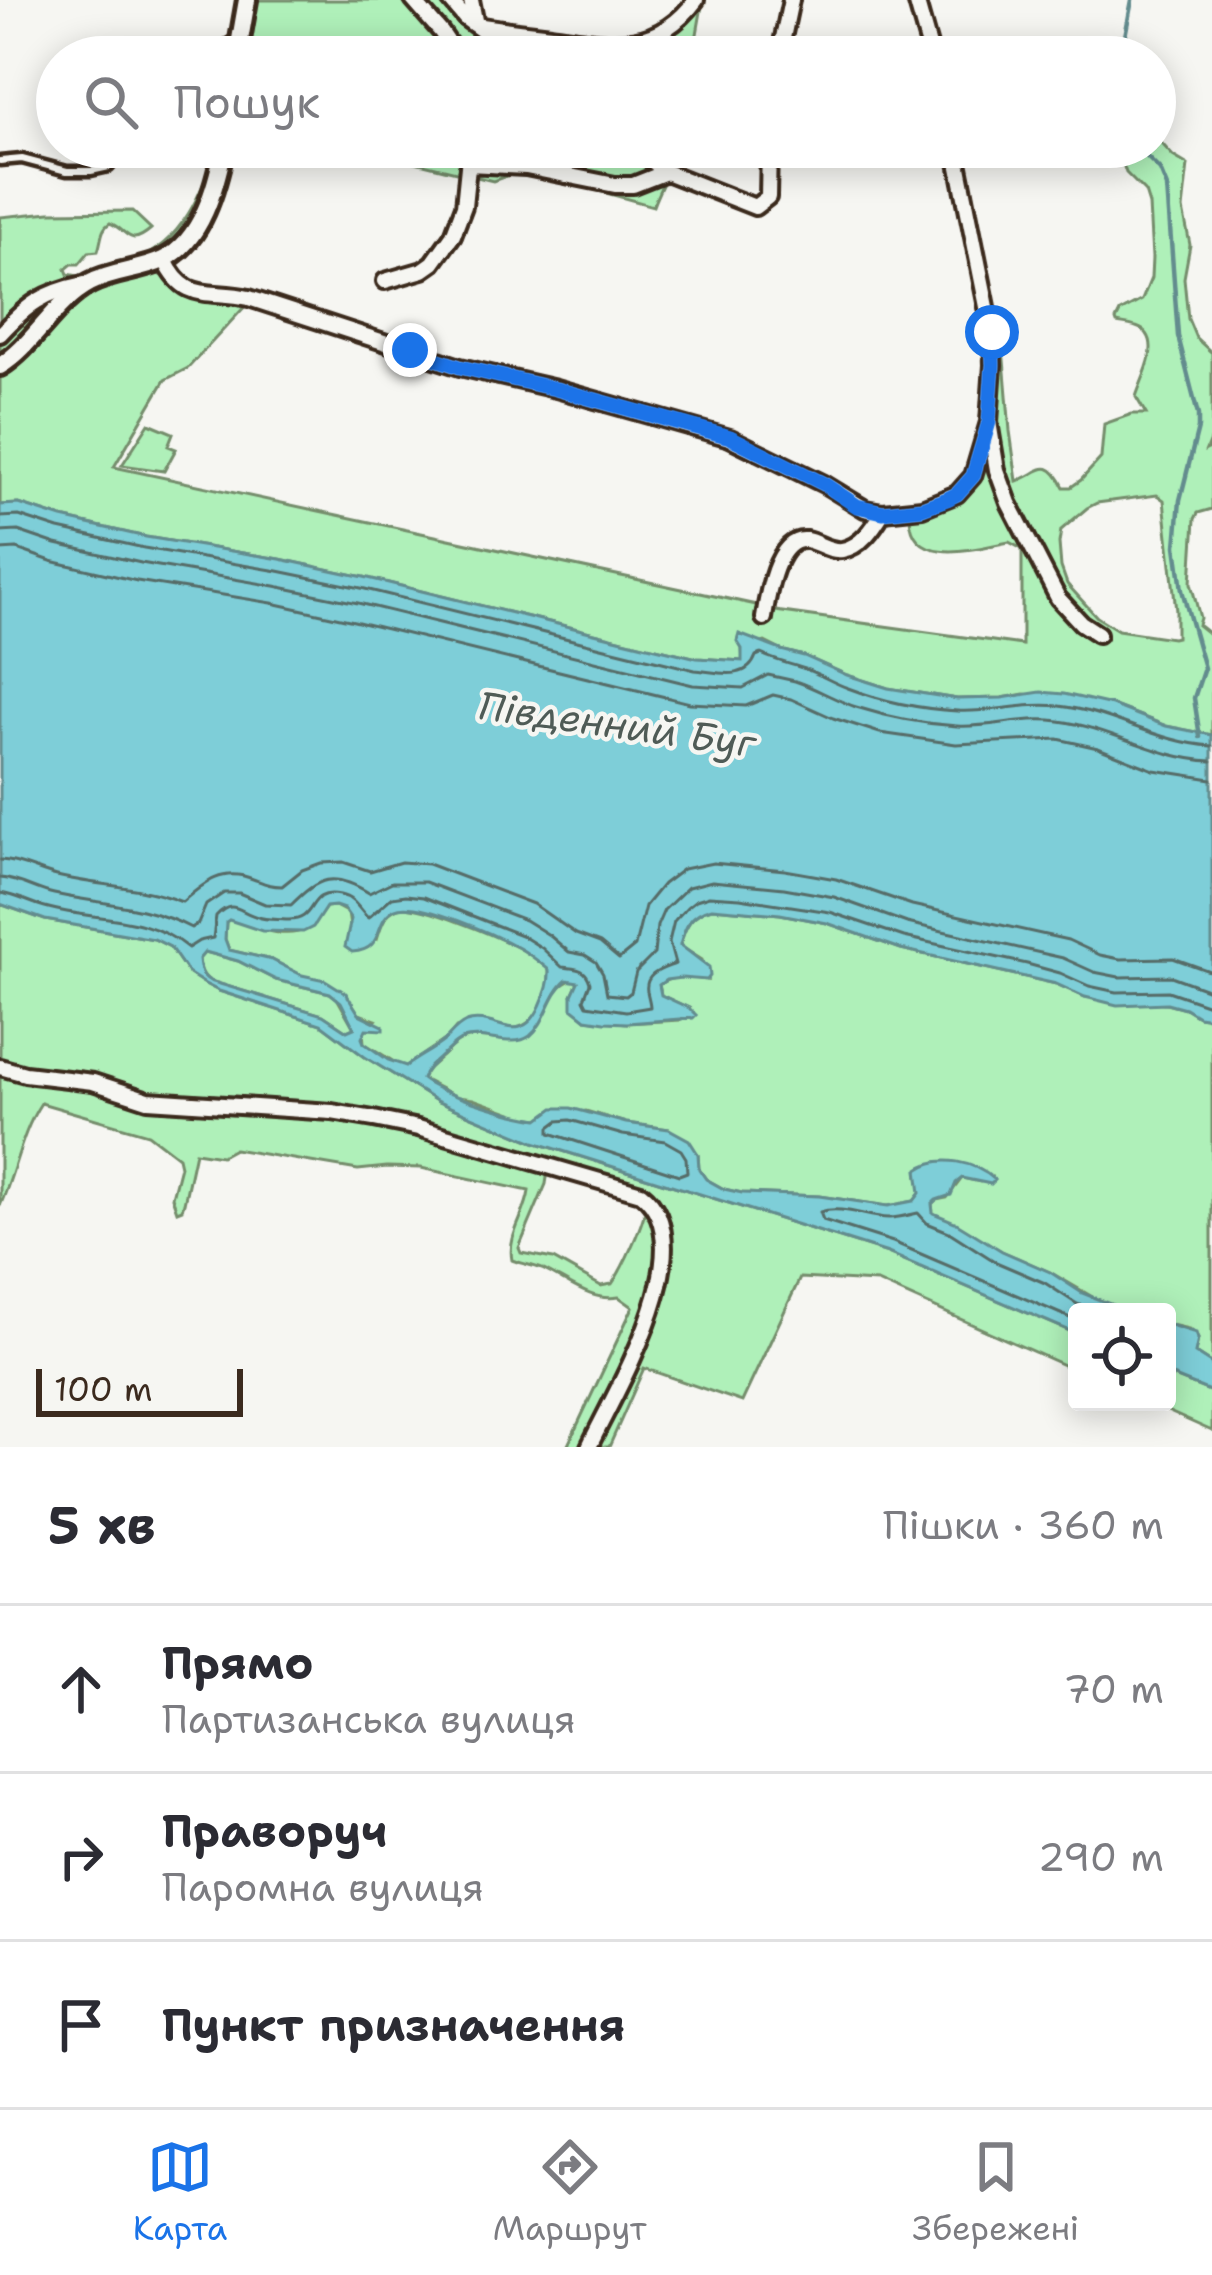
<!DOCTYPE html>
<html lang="uk">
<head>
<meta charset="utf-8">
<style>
	:root { --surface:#fff; --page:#f7f7f7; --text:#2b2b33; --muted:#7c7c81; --line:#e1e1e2; --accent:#1a73e8 }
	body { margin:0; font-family:"Shantell Sans",sans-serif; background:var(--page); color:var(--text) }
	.controls { position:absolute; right:36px; bottom:36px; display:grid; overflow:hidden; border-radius:12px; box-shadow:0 6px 30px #0003 }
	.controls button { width:108px; height:108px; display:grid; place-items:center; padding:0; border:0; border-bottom:3px solid var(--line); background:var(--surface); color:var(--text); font:60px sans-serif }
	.scale { position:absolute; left:36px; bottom:30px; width:207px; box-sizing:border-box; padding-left:12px; border:6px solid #3b2a1e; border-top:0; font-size:33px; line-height:42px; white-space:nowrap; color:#3b2a1e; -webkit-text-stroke:9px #f6f6f2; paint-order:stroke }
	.stop { position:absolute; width:36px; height:36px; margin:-27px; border:9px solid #1a73e8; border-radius:50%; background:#fff }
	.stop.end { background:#1a73e8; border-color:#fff; box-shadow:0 3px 12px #0008 }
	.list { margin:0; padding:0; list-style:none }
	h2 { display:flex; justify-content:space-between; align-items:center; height:156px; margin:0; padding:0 48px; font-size:51px }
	h2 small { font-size:39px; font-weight:400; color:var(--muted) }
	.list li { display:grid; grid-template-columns:78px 1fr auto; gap:36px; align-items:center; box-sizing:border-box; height:168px; padding:0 48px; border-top:3px solid var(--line) }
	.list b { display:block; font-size:45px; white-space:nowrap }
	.list p { margin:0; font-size:39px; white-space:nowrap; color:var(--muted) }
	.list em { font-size:39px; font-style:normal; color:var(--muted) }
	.icon { flex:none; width:66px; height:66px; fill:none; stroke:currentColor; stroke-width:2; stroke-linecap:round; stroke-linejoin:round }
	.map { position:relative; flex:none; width:1212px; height:1447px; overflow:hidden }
	.search { position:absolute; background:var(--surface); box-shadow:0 6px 30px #0003; left:36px; right:36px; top:36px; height:132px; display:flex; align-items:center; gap:30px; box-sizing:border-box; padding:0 42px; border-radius:66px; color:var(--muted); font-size:45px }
	.sheet { height:660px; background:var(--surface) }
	nav { display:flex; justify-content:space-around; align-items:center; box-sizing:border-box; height:168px; border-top:3px solid var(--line); background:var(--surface); font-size:33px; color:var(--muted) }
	nav a { display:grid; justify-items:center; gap:6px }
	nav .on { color:var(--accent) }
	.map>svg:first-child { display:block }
</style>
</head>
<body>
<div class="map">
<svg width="1212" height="1447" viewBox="0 0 1212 1447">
	<rect width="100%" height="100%" fill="#f6f6f2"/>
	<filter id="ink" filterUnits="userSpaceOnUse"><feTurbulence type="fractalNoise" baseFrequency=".00833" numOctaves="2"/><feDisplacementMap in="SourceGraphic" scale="24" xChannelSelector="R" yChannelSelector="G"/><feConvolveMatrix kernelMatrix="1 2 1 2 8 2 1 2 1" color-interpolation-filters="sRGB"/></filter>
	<g filter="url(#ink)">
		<path fill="#aff0b9" stroke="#758d6c" stroke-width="3" fill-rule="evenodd" d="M256 0H476V8L482 17 499 25 606 39 647 32 666 25 691 0H703L693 57H248Z
			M1155 136 1173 156 1188 165 1183 209 1190 245 1184 278 1188 319 1196 338 1212 353V435L1206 450 1212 447V509L1198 513 1195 519 1191 583 1200 618 1198 625 1212 636V735L1166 726 1112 705 1024 694 1002 698 957 699 888 688 847 675 804 656 781 650 765 642 742 649 743 661 697 658 364 577 280 559 146 537 62 518 19 504 0 505V376L73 303 93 292 155 273 249 302 188 368 165 380 114 467 761 606 768 610 1022 645V549L1009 542C976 548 912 568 910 517 937 505 966 505 979 475L997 357 1003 348 1010 431 1017 481C1041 473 1047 454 1064 487H1071L1081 480 1101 458 1104 424 1132 414H1146L1136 397C1141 380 1159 350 1147 334 1142 326 1126 325 1117 323L1116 320 1120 312 1142 300 1151 278 1152 258 1149 205 1145 192 1126 173 1117 147H1155ZM1157 495 1164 500 1176 611V637L1172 638 1118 630 1097 617 1067 584 1061 567 1059 543 1061 530 1087 508 1097 503Z
			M216 147V163L190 225 165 251 84 279 0 362V217L50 212 132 211 151 229C128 249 128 230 110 223 100 229 102 241 98 251L89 252 79 264H72L66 269 68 274 78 276C96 271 116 268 134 261 182 243 203 192 216 147Z
			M311 147H676C672 169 661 184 653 206L523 170 493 181 395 157Z
			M149 423 173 433 168 446 176 449 164 471 122 465Z
			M0 904 45 920 154 939 170 947 188 973 205 984 219 991 321 1024 365 1057 438 1102 534 1142 888 1253 1077 1334V1371L877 1282 800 1278 742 1402 644 1368 609 1447H592L646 1335 661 1240 646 1320 585 1447H567L633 1307 619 1297C590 1302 568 1281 542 1269 532 1265 522 1264 512 1260 507 1236 526 1215 529 1191L421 1168 387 1167 358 1170 234 1149 221 1156 195 1152 184 1203 182 1209 177 1211 172 1197 180 1166 178 1157 148 1134 41 1103C21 1133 15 1173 0 1206ZM548 1171 646 1203C646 1219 623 1268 612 1284L601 1286 553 1259 521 1253 519 1248 546 1184Z
			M335 906 348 913 350 926 377 939C381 926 384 913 398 908 417 902 498 937 517 947 529 953 539 961 549 970 550 990 539 1024 516 1028 504 1030 497 1023 486 1022 477 1022 465 1026 456 1028L448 1038 405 1067 399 1065 364 1043 363 1032 376 1020 359 1014 351 1002 272 960 229 950 225 939 226 922 229 919C251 925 283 941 306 929 315 924 320 915 326 907Z
			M712 908 780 914 827 923 901 949 1056 984 1085 997 1166 1003 1185 1008 1198 1016 1212 1018V1364L1195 1353 1198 1339 1189 1329 1167 1324V1312H1130L1096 1299 1050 1272 1002 1251 933 1213 932 1204 936 1200 947 1198 962 1178 980 1182 993 1177H918L921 1193 914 1201 888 1206 819 1196 742 1193 724 1189 706 1179 699 1169 698 1154 669 1129 626 1123 586 1111 539 1119 523 1117 473 1099 457 1097 422 1079C426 1069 431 1066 440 1058 447 1052 453 1043 462 1040 482 1031 509 1048 528 1036 549 1022 546 987 574 979L578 982 572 995 586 1019 627 1023 680 1020 689 1008 661 995 659 984C673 975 691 977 707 980L702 960 680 946C685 926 691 913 712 908Z
			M205 952 238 961 276 980 330 993 337 998 354 1028 347 1031 323 1015 210 981C202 976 200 969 199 959Z
			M1167 1374 1212 1392V1431L1147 1402H1167Z"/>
		<path fill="#7eced8" stroke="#638c8e" stroke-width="3" fill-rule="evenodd" d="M19 504 62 518 146 537 280 559 364 577 697 658 742 661V649L737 641 739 634 781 650 804 656 847 675 888 688 957 699 1002 698 1041 692 1064 694 1112 705 1166 726 1212 735V1018L1198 1016 1185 1008 1167 1003 1117 1005 1085 997 1056 984 901 949 827 923 780 914 712 908C691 913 685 926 680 945L709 967 710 976 707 980 681 978 666 980 659 985 661 995 689 1008 696 1015 693 1018 627 1023 605 1022 586 1019 572 1008V995L578 982 567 980C549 995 547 1022 530 1036 512 1049 483 1032 463 1039 453 1043 448 1051 440 1057 432 1065 426 1068 422 1079 442 1095 511 1115 539 1119L554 1108H571L626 1123 669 1129 689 1140 698 1154 699 1169 706 1179 724 1189 742 1193 819 1196 888 1206 914 1201 920 1193 917 1170C940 1153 975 1162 995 1180L991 1184 962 1178 956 1183 951 1195 936 1200 932 1204 933 1213 955 1222 1002 1251 1050 1272 1082 1293 1130 1312H1077V1334L888 1253 534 1142 438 1102 365 1057 321 1024 219 991 205 984 188 973 170 947 154 939 45 920 0 904V505ZM335 906 344 909 351 919 345 947 352 952C387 950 372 920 395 909 417 899 497 936 519 948 530 954 539 962 549 970 550 983 545 994 540 1006 520 1050 494 1012 466 1022 457 1026 452 1033 445 1040 433 1050 418 1057 406 1066L388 1060 364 1043 362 1038 366 1029 383 1030V1026L359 1014 346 993 325 980 302 975 272 960 229 950 225 939 226 922 229 920 262 931 303 932 313 927 326 907ZM205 952 238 961 276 980 330 993 341 1002 354 1028 347 1031 323 1015 210 981C201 976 200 969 199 959Z
			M1167 1324 1196 1333 1198 1339 1195 1353 1212 1364V1392L1167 1374Z"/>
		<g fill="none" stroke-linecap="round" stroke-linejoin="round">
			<path stroke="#566c68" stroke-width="3" d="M0 517 19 516 59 529 144 548 278 571 361 588 695 670C718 672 747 682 756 656L761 654C776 661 790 664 805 669 820 674 833 683 848 688 882 701 921 709 957 711 991 713 1026 702 1059 706 1113 712 1158 743 1212 746
				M0 532 18 531 56 544 141 563 275 586 358 603 693 685 743 688 768 675C777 677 786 679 795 681 816 688 835 700 856 707 888 717 923 724 957 726 991 728 1025 716 1059 721 1112 728 1158 759 1212 761
				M0 550 17 549 51 561 137 581 272 603 354 621 690 703 746 706 773 695 791 699 833 718 880 733 956 744 1058 739 1098 748 1154 770 1212 779
				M0 860C21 861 37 871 57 876 99 886 142 886 182 902 203 884 222 866 253 879 264 883 270 886 282 886L302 870 321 863 343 862 370 871 401 862 428 864 533 904 576 934 600 943 619 959 635 946 645 906 663 884 683 869 713 863 785 870 836 879 912 905 1068 940 1100 955 1120 959 1173 958 1212 972
				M0 878C19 879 36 890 54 894 101 904 147 905 191 928L198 924 206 905 224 893H239L265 904 291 905C319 877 333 871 369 893L392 882H425L525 920 549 935 569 952 585 955 596 962 603 974 607 994 626 996 631 992 636 972 654 954 657 926 664 910 688 887 712 881 784 888 834 897 907 923 1063 958 1094 972 1119 977 1171 976 1212 991
				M0 893C16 895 30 903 45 907 97 922 143 912 188 948L199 941 213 938 216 916C233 898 239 912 258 917 266 920 277 919 286 920 320 922 304 888 340 895 355 898 359 910 368 918L392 897 406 895 424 897 521 935 542 948 562 967C575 969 586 967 590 983L584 999 587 1005 626 1011 650 1007C650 1002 648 997 647 991 644 973 663 969 675 964L669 942 674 921 687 907 696 900 709 896 740 898 830 912 904 937 1027 964 1060 973 1089 986 1117 992 1168 991 1212 1006
				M570 1120 623 1135 665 1141 681 1150 686 1158 687 1172 679 1175 550 1133V1127L558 1121Z
				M1077 1321 893 1242 823 1220 820 1212C841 1205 866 1217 889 1218 899 1218 909 1215 918 1213L927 1223 949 1232 996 1262 1045 1283 1077 1304 1098 1312"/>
			<path stroke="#638c8e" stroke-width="4.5" d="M1121 57 1132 0
				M1137 147 1160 170 1167 187 1178 336 1198 415V428L1180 500 1176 546 1182 590 1204 668 1194 698 1200 737"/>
			<defs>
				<path id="service" d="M207 57 234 40
					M0 161 22 159 67 171H91L109 167 123 147"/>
				<path id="minor" d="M413 0 441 32 458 57
					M450 0 465 18 519 57
					M471 0 476 25C501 29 526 32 551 35 610 44 656 54 696 0
					M916 0 932 57
					M779 57 791 0
					M635 147 666 172 755 207 768 197 769 147
					M955 147 992 332 993 365 989 422 997 470 1009 503 1058 598 1081 623 1098 634
					M468 164 526 167 615 185H633L666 172
					M165 260C185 304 210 289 249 298L460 367 556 389 730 438 824 484 865 509 883 512 922 508 957 494 973 476 989 422
					M385 281 423 270 433 263 453 235 464 206 470 147
					M0 334C27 305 44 292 84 284
					M764 618C767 598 776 537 806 540 818 542 829 552 842 550 861 547 874 527 883 512
					M0 1067 25 1074 93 1082 148 1100 332 1112 374 1119 418 1128 641 1193C706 1244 615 1391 589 1447"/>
				<path id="tertiary" d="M237 57 247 0
					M0 366C34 345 54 302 90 283 112 271 140 271 163 260 202 241 216 186 224 147"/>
			</defs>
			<use href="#service" stroke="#3b2a1e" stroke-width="15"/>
			<use href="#minor" stroke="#3b2a1e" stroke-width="22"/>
			<use href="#tertiary" stroke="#3b2a1e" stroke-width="26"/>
			<use href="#service" stroke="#f6f6f2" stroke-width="6"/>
			<use href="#minor" stroke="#f6f6f2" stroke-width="14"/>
			<use href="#tertiary" stroke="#f6f6f2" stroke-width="16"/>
		</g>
	</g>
	<g fill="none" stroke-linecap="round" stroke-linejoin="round" filter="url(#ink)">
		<path stroke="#1a73e8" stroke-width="15" d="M410 350 460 367 556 389 730 437 824 484 857 506 883 512 922 508 947 499 957 494 973 476 989 422 993 365 992 332"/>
	</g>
	<g text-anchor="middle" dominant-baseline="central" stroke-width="9" stroke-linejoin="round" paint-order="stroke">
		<g font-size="39" font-style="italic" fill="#4f5b56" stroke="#f6f6f2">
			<text transform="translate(617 724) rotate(8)">Південний Буг</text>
		</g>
	</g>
</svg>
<div class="controls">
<button><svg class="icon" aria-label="locate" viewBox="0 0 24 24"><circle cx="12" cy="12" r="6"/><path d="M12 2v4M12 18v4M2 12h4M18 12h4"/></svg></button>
</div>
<div class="scale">100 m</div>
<div class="stop" style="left:992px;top:332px"></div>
<div class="stop end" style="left:410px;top:350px"></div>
<div class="search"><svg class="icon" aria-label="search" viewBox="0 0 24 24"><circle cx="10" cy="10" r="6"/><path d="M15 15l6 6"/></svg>Пошук</div>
</div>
<section class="sheet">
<h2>5 хв<small>Пішки · 360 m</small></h2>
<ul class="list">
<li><svg class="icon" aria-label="ahead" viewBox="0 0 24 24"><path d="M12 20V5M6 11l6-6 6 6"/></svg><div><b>Прямо</b><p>Партизанська вулиця</p></div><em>70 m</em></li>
<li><svg class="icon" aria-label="right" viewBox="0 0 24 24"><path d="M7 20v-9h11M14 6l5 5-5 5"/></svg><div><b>Праворуч</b><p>Паромна вулиця</p></div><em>290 m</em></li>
<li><svg class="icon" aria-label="arrive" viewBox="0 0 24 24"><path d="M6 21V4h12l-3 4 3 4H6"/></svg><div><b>Пункт призначення</b></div></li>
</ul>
</section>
<nav>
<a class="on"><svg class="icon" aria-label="map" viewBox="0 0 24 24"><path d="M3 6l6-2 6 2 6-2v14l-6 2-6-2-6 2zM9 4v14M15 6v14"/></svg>Карта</a>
<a><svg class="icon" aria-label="directions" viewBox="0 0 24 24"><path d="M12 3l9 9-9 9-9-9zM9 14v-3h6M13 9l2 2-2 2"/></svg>Маршрут</a>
<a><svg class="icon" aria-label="saved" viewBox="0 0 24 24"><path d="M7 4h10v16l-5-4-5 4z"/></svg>Збережені</a>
</nav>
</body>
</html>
